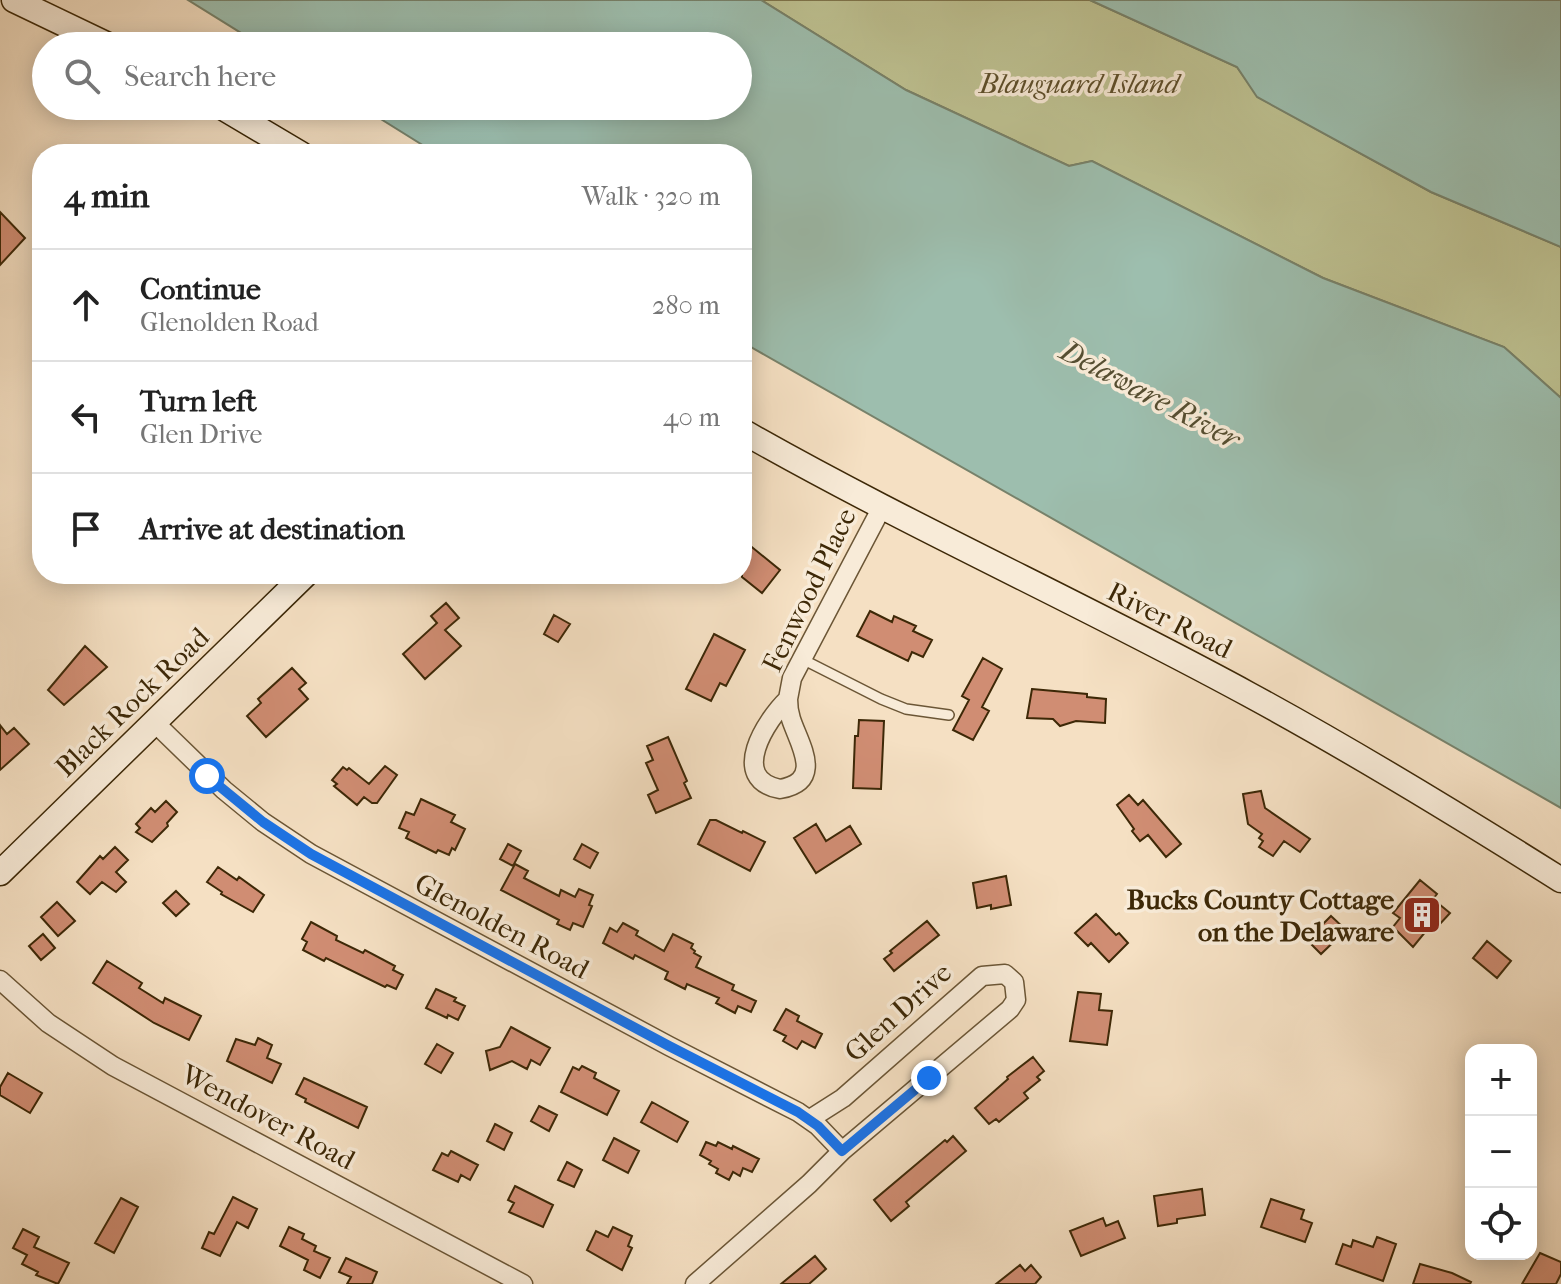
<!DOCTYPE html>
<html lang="en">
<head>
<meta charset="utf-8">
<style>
	:root { --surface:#fff; --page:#f2f2f2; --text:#222; --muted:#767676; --line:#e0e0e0 }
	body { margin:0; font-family:"IM FELL French Canon",serif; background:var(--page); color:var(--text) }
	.controls { position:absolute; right:24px; bottom:24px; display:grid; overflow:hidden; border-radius:16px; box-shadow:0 4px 20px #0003 }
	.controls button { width:72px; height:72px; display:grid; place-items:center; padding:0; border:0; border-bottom:2px solid var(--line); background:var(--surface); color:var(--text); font:40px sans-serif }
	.stop { position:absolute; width:24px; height:24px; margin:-18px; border:6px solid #1a73e8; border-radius:50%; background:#fff }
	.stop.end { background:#1a73e8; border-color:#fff; box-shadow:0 2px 8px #0008 }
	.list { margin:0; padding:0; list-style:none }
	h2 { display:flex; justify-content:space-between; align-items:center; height:104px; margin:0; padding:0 32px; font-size:34px }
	h2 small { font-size:26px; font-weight:400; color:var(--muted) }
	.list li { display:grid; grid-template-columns:52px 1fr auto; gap:24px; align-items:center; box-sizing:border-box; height:112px; padding:0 32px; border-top:2px solid var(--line) }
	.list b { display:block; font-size:30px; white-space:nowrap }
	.list p { margin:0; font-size:26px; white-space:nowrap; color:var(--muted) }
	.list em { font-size:26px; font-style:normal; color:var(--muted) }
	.icon { flex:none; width:44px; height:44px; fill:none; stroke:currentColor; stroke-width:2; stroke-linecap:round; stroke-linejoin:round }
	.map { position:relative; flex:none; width:1561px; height:1284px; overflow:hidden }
	.search { position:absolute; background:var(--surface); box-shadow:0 4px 20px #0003; left:32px; top:32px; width:720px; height:88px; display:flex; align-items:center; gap:20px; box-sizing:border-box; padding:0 28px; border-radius:44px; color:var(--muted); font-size:30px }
	.panel { position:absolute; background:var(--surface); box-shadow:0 4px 20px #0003; left:32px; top:144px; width:720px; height:440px; border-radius:32px }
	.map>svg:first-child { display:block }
</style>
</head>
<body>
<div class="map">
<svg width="1561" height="1284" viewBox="0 0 1561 1284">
	<rect width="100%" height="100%" fill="#f5e0c3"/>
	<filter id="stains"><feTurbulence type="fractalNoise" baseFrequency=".0025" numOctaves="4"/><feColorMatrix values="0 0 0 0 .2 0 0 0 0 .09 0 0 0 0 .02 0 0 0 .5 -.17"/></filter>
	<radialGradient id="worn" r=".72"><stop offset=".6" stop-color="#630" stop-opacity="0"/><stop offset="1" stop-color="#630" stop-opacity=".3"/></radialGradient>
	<path fill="#bec292" stroke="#7e754c" stroke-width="2" d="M761 0H1090L1237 67 1258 97 1431 192 1561 247V398L1504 347 1323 278 1092 161 1069 166 906 90Z"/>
	<path fill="#9dbeae" stroke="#77826b" stroke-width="2" d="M188 0H761L906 90 1069 166 1092 161 1323 278 1504 347 1561 398V808L742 342V154H437L360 106H738V46H262Z
		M1090 0H1561V247L1431 192 1257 97 1237 67Z"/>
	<path fill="#d08d73" stroke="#3d2807" stroke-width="2" d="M0 212 25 238 0 265Z
		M742 539 780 570 762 593 742 577Z
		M446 603 459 618 445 630 461 646 425 679 403 654 437 623 431 616Z
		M870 611 892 622 894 616 916 626 913 631 932 640 923 657 912 652 908 661 857 636Z
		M554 615 570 624 558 642 544 634Z
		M714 634 745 650 726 686 720 683 711 701 686 689Z
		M85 646 107 667 64 705 48 690Z
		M983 658 1002 669 982 707 989 711 973 740 953 730 969 700 962 696Z
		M292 668 306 683 299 689 308 699 266 737 247 716 261 703 258 699Z
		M1032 689 1087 694V697L1106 699 1105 723 1076 721 1060 726 1053 719 1027 718Z
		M859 720 884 721 881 789 853 788 855 736H858Z
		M0 725 7 734 14 728 29 744 0 770Z
		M668 737 687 781 684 783 691 798 656 813 648 795 658 790 646 763 653 760 647 746Z
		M385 766 397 775 377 803H372L364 797 357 805 334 786 337 784 332 780 343 767 347 770 349 768 369 784Z
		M1261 791 1265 808 1310 839 1300 852 1284 841 1273 856 1259 847 1263 841 1259 838 1262 834 1248 824 1243 794Z
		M1129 795 1138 805 1143 800 1181 844 1166 857 1148 835 1140 841 1132 831 1134 829 1117 805Z
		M421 799 455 815 451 822 465 829 455 850 452 848 449 855 438 850 436 853 406 838 409 832 399 828 406 812 414 815Z
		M166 801 177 812 167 823 168 826 152 842 136 832 140 828 136 824 151 808 155 812Z
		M710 820H716L742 833 743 831 765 842 750 871 698 844Z
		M816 824 826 841 850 826 861 844 816 873 794 838Z
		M508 844 521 851 513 866 500 859Z
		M582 844 598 853 590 868 574 859Z
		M115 847 128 860 116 872 126 882 116 892 102 882 90 894 77 882 100 856 103 859Z
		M515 864 528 871 524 878 559 896 561 890 575 897 579 889 593 895 589 905 592 906 583 927 573 923 570 930 557 924 559 920 501 890Z
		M218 867 237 880 239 877 264 895 253 912 221 894 222 892 207 882Z
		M1006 876 1011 905 991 909V905L977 908 973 883Z
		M1420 880 1437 894 1433 899 1450 913 1440 924 1435 920 1413 947 1393 927 1400 918 1393 913Z
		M176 891 189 904 176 916 163 903Z
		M57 902 75 921 58 936 41 917Z
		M1096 914 1116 935 1119 933 1128 943 1109 962 1091 943 1088 946 1075 933Z
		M1331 916 1346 930 1321 954 1307 940Z
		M927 921 939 935 894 971 884 959 892 953 890 951Z
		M311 922 337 936 336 940 363 953 365 950 395 966 393 970 403 975 396 989 387 985 385 987 326 958 324 961 303 950 307 942 302 939Z
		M623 923 638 931 636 935 664 951 673 934 693 944 691 948 695 951 694 953 701 957 696 967 734 985 732 990 756 1001 751 1012 738 1006 735 1013 716 1003 719 998 687 984 685 989 665 979 668 972 635 955 633 959 603 943 610 928 617 932Z
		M43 934 55 948 41 960 29 946Z
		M1487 941 1511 961 1497 978 1473 958Z
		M107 961 142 983 139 988 163 1003 165 998 201 1016 189 1040 154 1023 93 983Z
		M436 989 456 998 454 1001 465 1006 458 1020 448 1015 447 1018 426 1008Z
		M1078 992 1101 994 1099 1010 1112 1011 1107 1045 1070 1041Z
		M786 1009 799 1016 797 1021 822 1034 815 1048 802 1041 797 1049 783 1041 786 1036 774 1030Z
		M511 1027 550 1048 540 1065 531 1060 527 1069 512 1061 490 1070 486 1051 500 1047Z
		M258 1038 272 1045 267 1058 281 1064 272 1083 227 1061 236 1039 255 1045Z
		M437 1044 453 1053 441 1073 425 1064Z
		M1033 1057 1044 1071 1037 1077 1040 1080 1024 1093 1028 1098 999 1122 996 1119 989 1124 975 1108 1008 1079 1007 1077Z
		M582 1066 596 1073 594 1078 619 1091 607 1115 561 1092 573 1067 579 1070Z
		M8 1073 42 1093 30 1113 0 1095V1087Z
		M304 1078 367 1107 358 1128 305 1102 306 1099 296 1094Z
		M652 1102 688 1122 677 1142 641 1122Z
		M539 1106 557 1115 549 1131 531 1121Z
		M495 1124 512 1133 504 1150 487 1141Z
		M953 1136 966 1151 906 1202 909 1206 891 1221 874 1200 945 1140 947 1142Z
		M614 1138 639 1151 628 1173 603 1160Z
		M706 1142 716 1146 718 1142 732 1149 733 1146 759 1159 752 1172 743 1168 740 1176 733 1172 729 1180 716 1173 718 1169 709 1164 711 1161 700 1155Z
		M451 1151 478 1165 470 1180 461 1175 458 1182 433 1170 442 1153 448 1156Z
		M567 1162 582 1170 574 1187 558 1180Z
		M515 1186 553 1205 543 1227 509 1212 514 1203 508 1200Z
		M1202 1189 1205 1215 1177 1219V1223L1158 1226 1154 1196Z
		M233 1197 257 1209 248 1228 237 1222 220 1256 202 1248 209 1232 214 1234Z
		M121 1198 138 1207 114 1253 95 1243Z
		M1271 1199 1304 1210 1301 1219 1312 1223 1305 1242 1261 1227Z
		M1103 1218 1106 1226 1118 1221 1125 1238 1081 1256 1070 1231Z
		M289 1227 304 1234 302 1239 316 1246 314 1251 330 1258 320 1278 304 1270 308 1260 280 1246Z
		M613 1227 632 1236 628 1246 632 1248 622 1270 587 1250 596 1231 608 1237Z
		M23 1229 39 1237 34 1247 69 1263 58 1284 36 1275 38 1272 22 1264 27 1255 13 1248Z
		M1377 1237 1396 1244 1383 1281 1336 1264 1343 1244 1351 1247 1353 1240 1373 1247Z
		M1540 1253 1561 1262V1274L1556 1284H1522Z
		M815 1256 826 1269 809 1284H781Z
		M346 1258 377 1272 372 1284H347L351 1277 339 1272Z
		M1420 1264 1452 1273 1471 1282 1470 1284H1413Z
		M1020 1265 1025 1271 1031 1265 1041 1277 1035 1284H996Z"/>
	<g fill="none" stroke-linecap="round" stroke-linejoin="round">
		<defs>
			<path id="lane" d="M802 659 881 699 906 709 949 715"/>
			<path id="street" d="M788 699C788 706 789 713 791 719 799 744 825 781 780 789 728 779 766 720 788 699Z
				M788 699 792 678 882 507
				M154 722 224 790 263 822 311 854 669 1046 798 1112 818 1126 842 1151
				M0 980 48 1023 113 1066 523 1284
				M695 1284 809 1184 842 1151 1010 1009 1016 1000 1014 982 1005 974 982 976 843 1098 810 1119"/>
			<path id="secondary" d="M14 0 110 46
				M220 106 301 154
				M742 431C907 525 1081 603 1248 694 1355 752 1458 815 1561 880
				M0 873 306 574"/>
		</defs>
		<use href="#lane" stroke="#6b5636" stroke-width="12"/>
		<use href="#street" stroke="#6b5636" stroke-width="21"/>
		<use href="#secondary" stroke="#3d2807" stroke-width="27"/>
		<use href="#lane" stroke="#f8ebd8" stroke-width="9"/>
		<use href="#street" stroke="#f8ebd8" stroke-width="18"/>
		<use href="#secondary" stroke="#f8ebd8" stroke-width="24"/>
	</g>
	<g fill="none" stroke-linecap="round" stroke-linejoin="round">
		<path stroke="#1a73e8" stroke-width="10" d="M207 776 263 822 311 854 669 1046 798 1112 818 1126 842 1151 929 1078"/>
	</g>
	<defs>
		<symbol id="building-square" viewBox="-11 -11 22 22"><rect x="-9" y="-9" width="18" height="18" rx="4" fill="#8f2418" stroke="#f8ebd8"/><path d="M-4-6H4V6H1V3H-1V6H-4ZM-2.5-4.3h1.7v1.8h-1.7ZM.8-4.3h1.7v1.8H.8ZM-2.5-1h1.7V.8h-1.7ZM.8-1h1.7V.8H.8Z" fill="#fff"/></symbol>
	</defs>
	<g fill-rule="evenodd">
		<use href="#building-square" x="1400" y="893" width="44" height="44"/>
	</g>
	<g text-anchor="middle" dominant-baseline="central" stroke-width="7" stroke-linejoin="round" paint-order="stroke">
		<g font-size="28" font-style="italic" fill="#5d4e2a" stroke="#f8ebd8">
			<text x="1079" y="83">Blauguard Island</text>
		</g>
		<g font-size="28" fill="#3d2807" stroke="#f8ebd8">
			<text transform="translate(809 590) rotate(-64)">Fenwood Place</text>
			<text transform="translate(1170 620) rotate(27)">River Road</text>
			<text transform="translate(132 702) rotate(-44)">Black Rock Road</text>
			<text transform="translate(502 926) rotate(28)">Glenolden Road</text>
			<text transform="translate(898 1012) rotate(-42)">Glen Drive</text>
			<text transform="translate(268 1117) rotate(28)">Wendover Road</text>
		</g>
		<g font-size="28" font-weight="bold" fill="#3d2807" stroke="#f8ebd8" text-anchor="end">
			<text x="1394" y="899">Bucks County Cottage<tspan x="1394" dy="32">on the Delaware</tspan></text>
		</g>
		<g font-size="30" font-style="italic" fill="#554e31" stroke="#f8ebd8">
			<text transform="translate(1150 395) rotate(28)">Delaware River</text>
		</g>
	</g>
	<rect width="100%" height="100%" filter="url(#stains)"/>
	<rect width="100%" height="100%" fill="url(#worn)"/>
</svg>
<div class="controls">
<button>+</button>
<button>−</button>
<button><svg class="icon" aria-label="locate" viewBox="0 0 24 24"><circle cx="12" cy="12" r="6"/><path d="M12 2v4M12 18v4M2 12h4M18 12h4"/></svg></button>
</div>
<div class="stop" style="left:207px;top:776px"></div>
<div class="stop end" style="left:929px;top:1078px"></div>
<div class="search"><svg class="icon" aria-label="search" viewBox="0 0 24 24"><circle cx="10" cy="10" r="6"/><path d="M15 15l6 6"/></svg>Search here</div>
<section class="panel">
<h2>4 min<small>Walk · 320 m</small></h2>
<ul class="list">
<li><svg class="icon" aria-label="ahead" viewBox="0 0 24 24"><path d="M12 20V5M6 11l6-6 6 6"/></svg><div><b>Continue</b><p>Glenolden Road</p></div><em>280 m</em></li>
<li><svg class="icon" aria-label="left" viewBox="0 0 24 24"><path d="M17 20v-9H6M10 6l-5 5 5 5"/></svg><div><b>Turn left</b><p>Glen Drive</p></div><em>40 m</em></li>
<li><svg class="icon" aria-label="arrive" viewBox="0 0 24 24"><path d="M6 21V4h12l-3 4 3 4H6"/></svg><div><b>Arrive at destination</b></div></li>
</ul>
</section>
</div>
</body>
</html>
